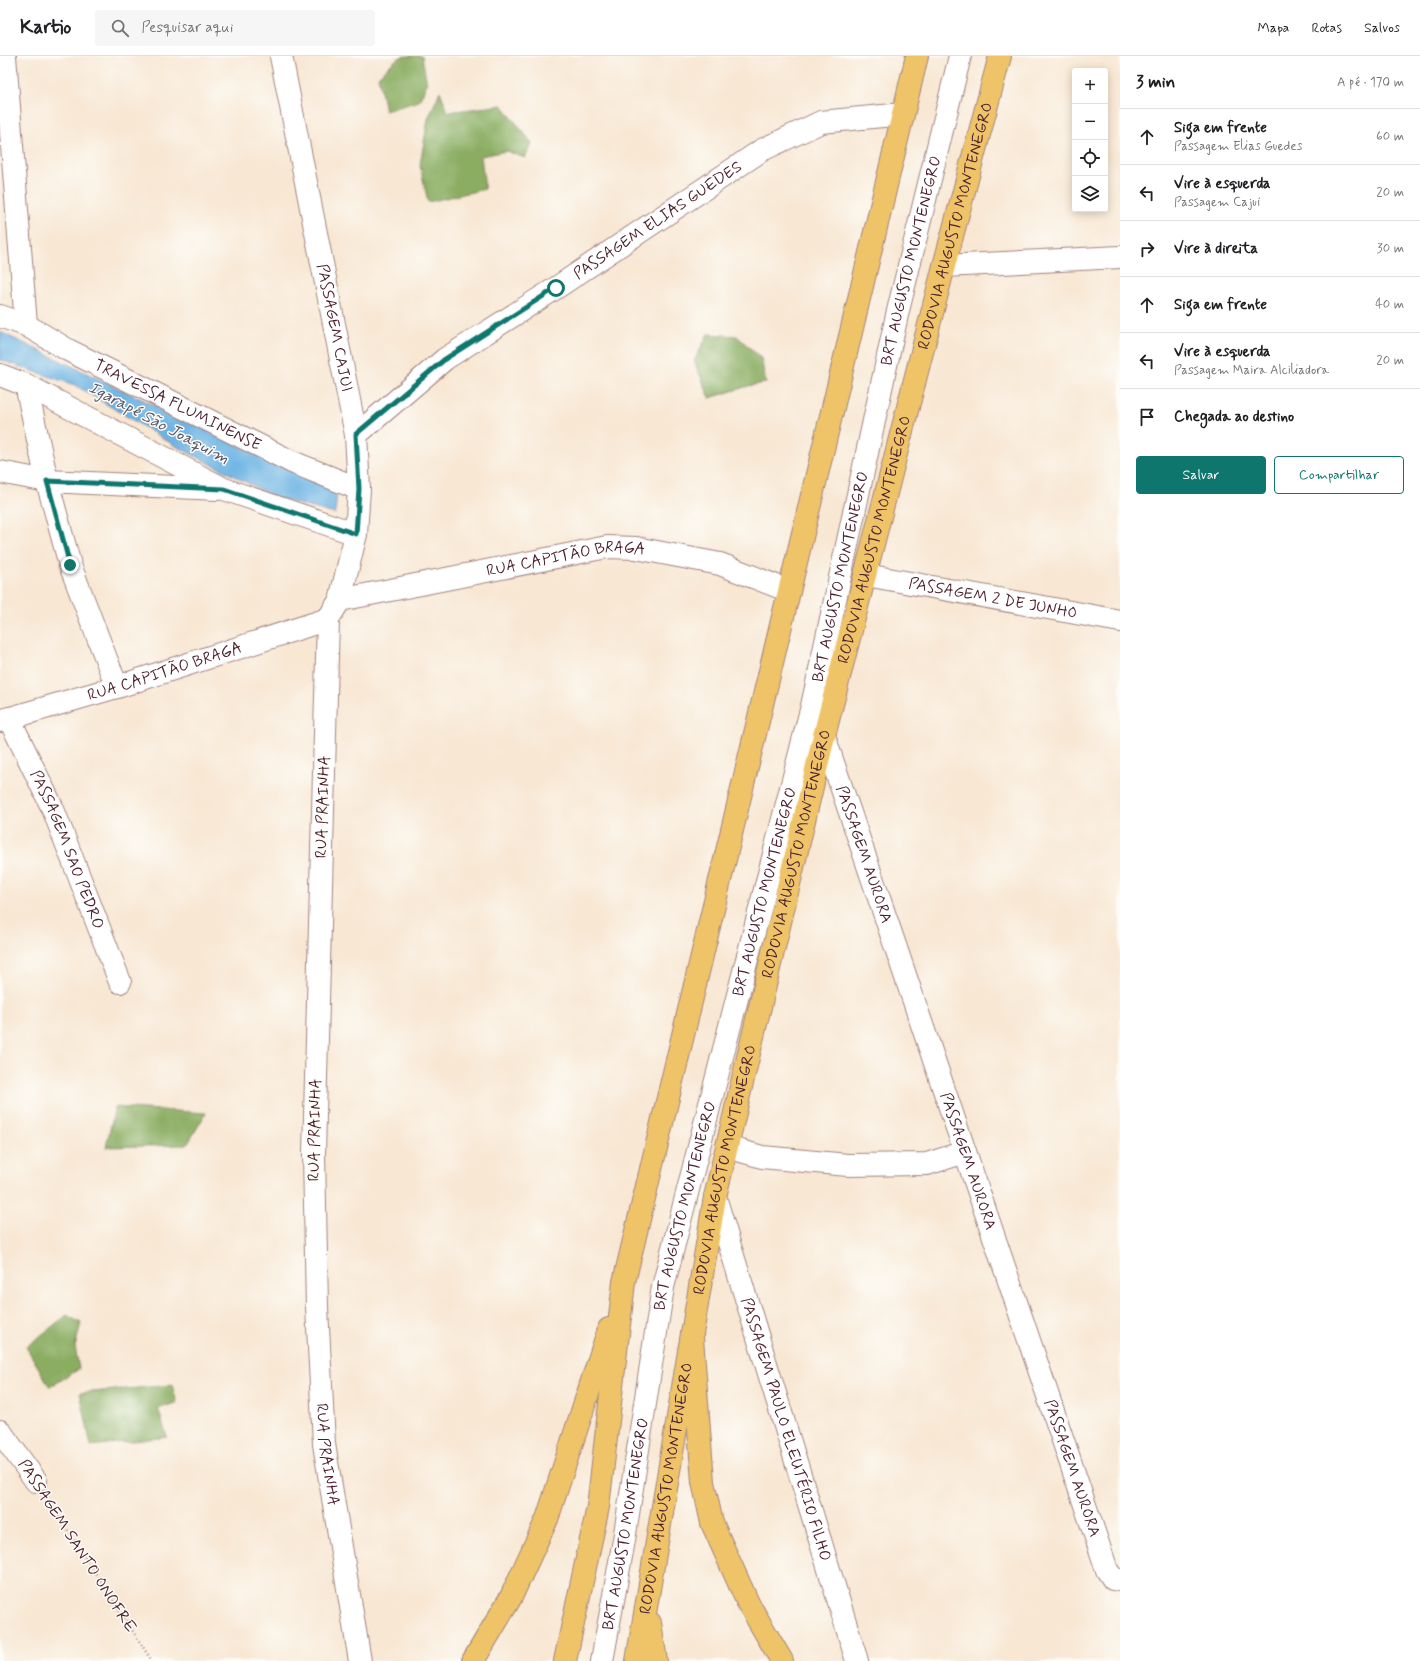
<!DOCTYPE html>
<html lang="pt">
<head>
<meta charset="utf-8">
<style>
	:root { --surface:#fff; --page:#f6f6f6; --text:#202124; --muted:#757577; --line:#e0e0e0; --accent:#0f766e }
	body { margin:0; font-family:Mynerve,sans-serif; background:var(--page); color:var(--text) }
	.controls { position:absolute; right:12px; top:12px; display:grid; overflow:hidden; border-radius:4px; box-shadow:0 2px 10px #0003 }
	.controls button { width:36px; height:36px; display:grid; place-items:center; padding:0; border:0; border-bottom:1px solid var(--line); background:var(--surface); color:var(--text); font:20px sans-serif }
	.stop { position:absolute; width:12px; height:12px; margin:-9px; border:3px solid #0f766e; border-radius:50%; background:#fff }
	.stop.end { background:#0f766e; border-color:#fff; box-shadow:0 1px 4px #0008 }
	.list { margin:0; padding:0; list-style:none }
	h2 { display:flex; justify-content:space-between; align-items:center; height:52px; margin:0; padding:0 16px; font-size:17px }
	h2 small { font-size:13px; font-weight:400; color:var(--muted) }
	.list li { display:grid; grid-template-columns:26px 1fr auto; gap:12px; align-items:center; box-sizing:border-box; height:56px; padding:0 16px; border-top:1px solid var(--line) }
	.list b { display:block; font-size:15px; white-space:nowrap }
	.list p { margin:0; font-size:13px; white-space:nowrap; color:var(--muted) }
	.list em { font-size:13px; font-style:normal; color:var(--muted) }
	.actions { display:flex; gap:8px; padding:12px 16px }
	.actions a { flex:1; padding:9px 0; border:1px solid var(--accent); border-radius:4px; text-align:center; font-size:14px; color:var(--accent) }
	.actions .main { background:var(--accent); color:#fff }
	.icon { flex:none; width:22px; height:22px; fill:none; stroke:currentColor; stroke-width:2; stroke-linecap:round; stroke-linejoin:round }
	.map { position:relative; flex:none; width:1120px; height:1605px; overflow:hidden }
	header { display:flex; align-items:center; gap:24px; box-sizing:border-box; height:56px; padding:0 20px; background:var(--surface); border-bottom:1px solid var(--line) }
	header strong { font-size:19px }
	nav { display:flex; gap:22px; margin-inline-start:auto; font-size:14px }
	.search { width:280px; height:36px; background:var(--page); display:flex; align-items:center; gap:10px; box-sizing:border-box; padding:0 14px; border-radius:4px; color:var(--muted); font-size:15px }
	main { display:flex }
	aside { flex:1; background:var(--surface) }
	.map>svg:first-child { display:block }
</style>
</head>
<body>
<header>
<strong>Kartio</strong>
<div class="search"><svg class="icon" aria-label="search" viewBox="0 0 24 24"><circle cx="10" cy="10" r="6"/><path d="M15 15l6 6"/></svg>Pesquisar aqui</div>
<nav><a>Mapa</a><a>Rotas</a><a>Salvos</a></nav>
</header>
<main>
<div class="map">
<svg width="1120" height="1605" viewBox="0 0 1120 1605">
	<rect width="100%" height="100%" fill="#fdfcf7"/>
	<filter id="ink" filterUnits="userSpaceOnUse"><feTurbulence type="fractalNoise" baseFrequency=".025" numOctaves="2"/><feDisplacementMap in="SourceGraphic" scale="8" xChannelSelector="R" yChannelSelector="G"/><feConvolveMatrix kernelMatrix="1 2 1 2 8 2 1 2 1" color-interpolation-filters="sRGB"/></filter>
	<filter id="wash" filterUnits="userSpaceOnUse"><feTurbulence type="fractalNoise" baseFrequency=".012" numOctaves="4" result="noise"/><feDisplacementMap in="SourceGraphic" scale="16" xChannelSelector="R" yChannelSelector="G"/><feGaussianBlur stdDeviation="0.9" result="paint"/><feColorMatrix in="noise" values="0 0 0 0 0 0 0 0 0 0 0 0 0 0 0 0 0 1.4 0 .05"/><feComposite in="paint" operator="in"/></filter>
	<g filter="url(#wash)">
		<rect width="100%" height="100%" fill="#f8e7d3"/>
		<path fill="#8aad62" stroke="#6a6646" d="M407 0H422L427 28 419 45 385 55 378 20 398 2Z
			M440 35 448 56 502 49 532 87 525 102 506 95 481 100 485 133 428 146 420 109 428 63Z
			M708 278 737 280 761 302 766 327 748 330 710 342 694 305Z
			M115 1051 206 1057 187 1089 106 1091Z
			M67 1259 81 1267 75 1291 79 1313 50 1331 26 1291Z
			M172 1329 177 1347 158 1352 167 1381 91 1390 80 1337Z"/>
		<path fill="#6db4e4" stroke="#5c6a88" d="M0 276 337 436 335 458 277 442 174 389 75 329 0 304Z"/>
	</g>
	<g filter="url(#ink)">
		<g fill="none" stroke-linecap="round" stroke-linejoin="round">
			<defs>
				<g id="minor">
					<path d="M5 0 26 269"/>
					<path id="s1" d="M281 0 356 379 359 433 356 478 340 544 328 563 314 1098 317 1251 324 1388 360 1605"/>
					<path d="M944 210 1120 201"/>
					<path id="s2" d="M0 260 26 269 68 294 292 406 359 433"/>
					<path d="M0 319 26 329 224 433 356 478"/>
					<path d="M26 329 47 425 70 509 117 631"/>
					<path id="s3" d="M356 379 445 303 556 232 762 94 821 66 903 58"/>
					<path d="M0 416 47 425 218 433"/>
					<path id="s4" d="M866 519 1120 565"/>
					<path id="s5" d="M340 544 607 491 636 492 720 508 789 535"/>
					<path id="s6" d="M9 662 53 753 120 926"/>
					<path id="s7" d="M0 665 117 631 328 563"/>
					<path id="s8" d="M824 680 1107 1514 1113 1523 1120 1524"/>
					<path d="M727 1091 762 1101 848 1109 927 1108 965 1096"/>
					<path id="s9" d="M715 1141 857 1605"/>
					<path d="M0 1375 36 1425"/>
					<path id="s10" d="M602 1605 624 1484 663 1231 812 650 897 259 960 0"/>
				</g>
				<g id="major">
					<path d="M650 1567 656 1605"/>
					<path d="M473 1605 511 1541 547 1463 609 1273"/>
					<path d="M565 1605 598 1451 624 1226 917 0"/>
					<path id="s11" d="M637 1605 715 1141 824 680 944 210 1000 0"/>
				</g>
				<path id="highway" d="M692 1282 703 1426 712 1467 748 1547 782 1605"/>
			</defs>
			<use href="#minor" stroke="#a1837f" stroke-width="24"/>
			<use href="#major" stroke="#a1837f" stroke-width="24"/>
			<use href="#highway" stroke="#a1837f" stroke-width="24"/>
			<path stroke="#a1837f" stroke-width="2.5" stroke-dasharray="1 3" stroke-linecap="butt" d="M50 1447 152 1605"/>
			<use href="#minor" stroke="#fff" stroke-width="22"/>
			<use href="#major" stroke="#efc469" stroke-width="22"/>
			<use href="#highway" stroke="#efc469" stroke-width="22"/>
		</g>
	</g>
	<g fill="none" stroke-linecap="round" stroke-linejoin="round" filter="url(#ink)">
		<path stroke="#0f766e" stroke-width="5" d="M70 509 47 425 224 433 356 478 359 433 356 378 445 303 556 232"/>
	</g>
	<g text-anchor="middle" dominant-baseline="central" stroke-width="3" stroke-linejoin="round" paint-order="stroke">
		<g font-size="16" fill="#4a1f2b" stroke="#fdfcf7">
			<text stroke="none"><textPath href="#s3" startOffset="371">PASSAGEM ELIAS GUEDES</textPath></text>
			<text stroke="none"><textPath href="#s11" startOffset="1471">RODOVIA AUGUSTO MONTENEGRO</textPath></text>
			<text stroke="none"><textPath href="#s10" startOffset="1435">BRT AUGUSTO MONTENEGRO</textPath></text>
			<text stroke="none"><textPath href="#s1" startOffset="277">PASSAGEM CAJUI</textPath></text>
			<text stroke="none"><textPath href="#s2" startOffset="199">TRAVESSA FLUMINENSE</textPath></text>
			<text stroke="none"><textPath href="#s11" startOffset="1147">RODOVIA AUGUSTO MONTENEGRO</textPath></text>
			<text stroke="none"><textPath href="#s5" startOffset="230">RUA CAPITÃO BRAGA</textPath></text>
			<text stroke="none"><textPath href="#s10" startOffset="1111">BRT AUGUSTO MONTENEGRO</textPath></text>
			<text stroke="none"><textPath href="#s4" startOffset="129">PASSAGEM 2 DE JUNHO</textPath></text>
			<text stroke="none"><textPath href="#s7" startOffset="172">RUA CAPITÃO BRAGA</textPath></text>
			<text transform="translate(323 751) rotate(-88)">RUA PRAINHA</text>
			<text stroke="none"><textPath href="#s6" startOffset="144">PASSAGEM SAO PEDRO</textPath></text>
			<text stroke="none"><textPath href="#s11" startOffset="823">RODOVIA AUGUSTO MONTENEGRO</textPath></text>
			<text stroke="none"><textPath href="#s8" startOffset="125">PASSAGEM AURORA</textPath></text>
			<text stroke="none"><textPath href="#s10" startOffset="787">BRT AUGUSTO MONTENEGRO</textPath></text>
			<text transform="translate(315 1074) rotate(-89)">RUA PRAINHA</text>
			<text stroke="none"><textPath href="#s8" startOffset="449">PASSAGEM AURORA</textPath></text>
			<text stroke="none"><textPath href="#s11" startOffset="499">RODOVIA AUGUSTO MONTENEGRO</textPath></text>
			<text stroke="none"><textPath href="#s10" startOffset="463">BRT AUGUSTO MONTENEGRO</textPath></text>
			<text stroke="none"><textPath href="#s9" startOffset="243">PASSAGEM PAULO ELEUTÉRIO FILHO</textPath></text>
			<text stroke="none"><textPath href="#s1" startOffset="1412">RUA PRAINHA</textPath></text>
			<text stroke="none"><textPath href="#s8" startOffset="773">PASSAGEM AURORA</textPath></text>
			<text stroke="none"><textPath href="#s11" startOffset="175">RODOVIA AUGUSTO MONTENEGRO</textPath></text>
			<text stroke="none"><textPath href="#s10" startOffset="139">BRT AUGUSTO MONTENEGRO</textPath></text>
			<text transform="translate(77 1490) rotate(57)">PASSAGEM SANTO ONOFRE</text>
		</g>
		<g font-size="17" font-style="italic" fill="#56536c" stroke="#fdfcf7">
			<text transform="translate(159 367) rotate(28)">Igarapé São Joaquim</text>
		</g>
	</g>
</svg>
<div class="controls">
<button>+</button>
<button>−</button>
<button><svg class="icon" aria-label="locate" viewBox="0 0 24 24"><circle cx="12" cy="12" r="6"/><path d="M12 2v4M12 18v4M2 12h4M18 12h4"/></svg></button>
<button><svg class="icon" aria-label="layers" viewBox="0 0 24 24"><path d="M12 4l9 5-9 5-9-5zM3 14l9 5 9-5"/></svg></button>
</div>
<div class="stop" style="left:556px;top:232px"></div>
<div class="stop end" style="left:70px;top:509px"></div>
</div>
<aside>
<h2>3 min<small>A pé · 170 m</small></h2>
<ul class="list">
<li><svg class="icon" aria-label="ahead" viewBox="0 0 24 24"><path d="M12 20V5M6 11l6-6 6 6"/></svg><div><b>Siga em frente</b><p>Passagem Elias Guedes</p></div><em>60 m</em></li>
<li><svg class="icon" aria-label="left" viewBox="0 0 24 24"><path d="M17 20v-9H6M10 6l-5 5 5 5"/></svg><div><b>Vire à esquerda</b><p>Passagem Cajui</p></div><em>20 m</em></li>
<li><svg class="icon" aria-label="right" viewBox="0 0 24 24"><path d="M7 20v-9h11M14 6l5 5-5 5"/></svg><div><b>Vire à direita</b></div><em>30 m</em></li>
<li><svg class="icon" aria-label="ahead" viewBox="0 0 24 24"><path d="M12 20V5M6 11l6-6 6 6"/></svg><div><b>Siga em frente</b></div><em>40 m</em></li>
<li><svg class="icon" aria-label="left" viewBox="0 0 24 24"><path d="M17 20v-9H6M10 6l-5 5 5 5"/></svg><div><b>Vire à esquerda</b><p>Passagem Maira Alciliadora</p></div><em>20 m</em></li>
<li><svg class="icon" aria-label="arrive" viewBox="0 0 24 24"><path d="M6 21V4h12l-3 4 3 4H6"/></svg><div><b>Chegada ao destino</b></div></li>
</ul>
<div class="actions"><a class="main">Salvar</a><a>Compartilhar</a></div>
</aside>
</main>
</body>
</html>
